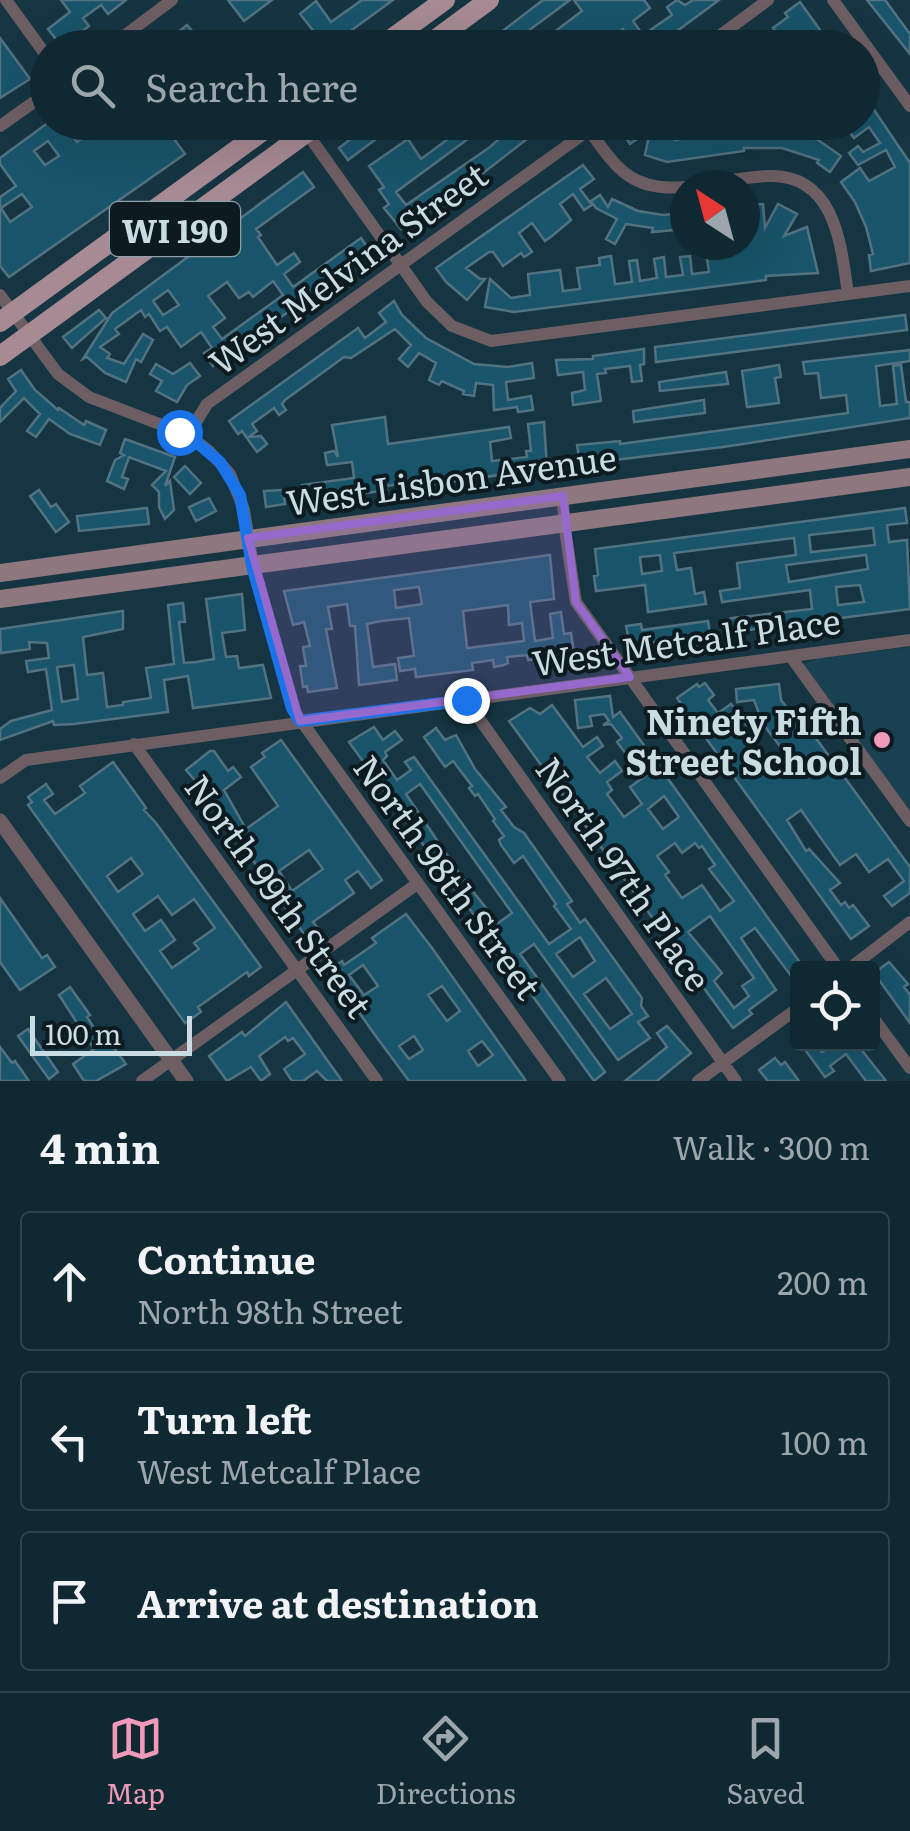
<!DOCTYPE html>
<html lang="en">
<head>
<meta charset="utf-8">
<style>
	:root { --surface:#102832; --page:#19303a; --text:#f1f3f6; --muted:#9ca6ac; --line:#30444d; --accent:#ef9ab8 }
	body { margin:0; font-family:Literata,serif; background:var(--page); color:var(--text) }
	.controls { position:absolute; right:30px; bottom:30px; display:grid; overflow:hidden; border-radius:10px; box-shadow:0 10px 40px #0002 }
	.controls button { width:90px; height:90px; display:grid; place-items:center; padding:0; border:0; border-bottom:2px solid var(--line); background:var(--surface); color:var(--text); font:50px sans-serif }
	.compass { position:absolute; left:670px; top:170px; width:90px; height:90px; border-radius:50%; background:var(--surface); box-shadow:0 10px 40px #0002; rotate:324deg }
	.scale { position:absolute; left:30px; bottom:25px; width:162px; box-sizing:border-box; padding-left:10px; border:5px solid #c9dbe3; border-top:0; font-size:28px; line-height:35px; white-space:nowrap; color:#c9dbe3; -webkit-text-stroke:8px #0d1b21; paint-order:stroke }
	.stop { position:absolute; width:30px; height:30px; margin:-22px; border:8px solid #1a73e8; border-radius:50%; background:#fff }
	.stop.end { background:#1a73e8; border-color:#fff; box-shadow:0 2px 10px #0008 }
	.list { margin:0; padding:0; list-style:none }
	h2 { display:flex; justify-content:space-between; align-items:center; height:130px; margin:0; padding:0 40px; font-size:42px }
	h2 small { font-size:32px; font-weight:400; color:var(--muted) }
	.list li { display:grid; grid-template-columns:65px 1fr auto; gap:30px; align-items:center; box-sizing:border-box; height:140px; margin:0 20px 20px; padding:0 20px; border:2px solid var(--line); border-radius:10px }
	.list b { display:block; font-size:38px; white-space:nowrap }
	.list p { margin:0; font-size:32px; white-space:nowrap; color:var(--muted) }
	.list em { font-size:32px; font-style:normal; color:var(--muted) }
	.icon { flex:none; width:55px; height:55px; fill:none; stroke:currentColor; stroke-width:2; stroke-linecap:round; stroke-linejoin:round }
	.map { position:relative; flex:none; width:910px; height:1081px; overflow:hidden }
	.search { position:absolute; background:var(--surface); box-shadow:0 10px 40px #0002; left:30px; right:30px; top:30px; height:110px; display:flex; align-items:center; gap:25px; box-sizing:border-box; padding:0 35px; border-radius:55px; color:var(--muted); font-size:38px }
	.sheet { height:610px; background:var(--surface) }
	nav { display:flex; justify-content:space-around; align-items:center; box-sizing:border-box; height:140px; border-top:2px solid var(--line); background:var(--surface); font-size:28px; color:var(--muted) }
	nav a { display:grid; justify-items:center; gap:5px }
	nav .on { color:var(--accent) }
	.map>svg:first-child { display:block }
</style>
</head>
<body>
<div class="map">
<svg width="910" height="1081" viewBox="0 0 910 1081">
	<rect width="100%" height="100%" fill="#163542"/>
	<path fill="#194152" d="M910 647V814L797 666 816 659Z"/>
	<path fill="#18546a" stroke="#527281" stroke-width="2.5" fill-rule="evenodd" d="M61 0H126L108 14 101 5 83 18 89 26 62 47 48 29 70 12Z
		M228 0H272L244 21Z
		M362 0H393L327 48 300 14 316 1 331 22Z
		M543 0H570L505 48H492L488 42Z
		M574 0H644L650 8 633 21 643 35 672 15 667 7 677 0 685 5 693 0H719L654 48H636L623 29 596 48H533L582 11Z
		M867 0H885L910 34V54Z
		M800 2 833 48H751L775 30 773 28 788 17 785 13Z
		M187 25 194 33 188 37 196 48H158Z
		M0 38 30 79 0 98Z
		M862 92 910 163V263L871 271 869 255 873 254 866 227 855 202 841 182 860 168 869 181 895 167 886 150 858 165 849 153 858 146 863 152 880 143 869 127 854 138 842 122H862Z
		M49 122H74L67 128 77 142 104 122H173L166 128 185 154 9 277 0 266V197L16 186 0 164V158ZM48 141 59 156 45 165 34 151ZM22 194 32 207 10 222 1 208Z
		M373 122H399L348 160 339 148Z
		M471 122H491L396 192 406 205 490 147 518 122H549L469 184 401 229 384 208 389 204 379 190 384 187 369 166 408 139 421 159Z
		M630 122H671L675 140 741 128 742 132 779 131 809 139 811 135 841 156 830 172 817 163 819 160 782 148H744V151L667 162 645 155 650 130 630 144 620 129Z
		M583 165 594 179 580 189 592 205 584 210 573 194 560 204 571 220 552 236 545 241 532 223 519 233 532 252 524 257 521 253 503 266 493 252H489L466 268 480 279H485L467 300 446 282 436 268Z
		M303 172 314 187 256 229 261 235 258 237 277 265 294 253 300 262 284 274 293 287 361 238 371 252 213 366 204 353 212 348 201 332 181 347 167 327 160 331 149 314 145 317 141 310 115 329 119 334 100 347 110 354 107 358 124 364 143 334 153 340 141 362 136 359 126 382 105 373 87 357 83 359 112 313ZM273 281 283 295 222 339 213 327 225 318 208 296 227 282 239 298 249 292 253 297ZM168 290 179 305 163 315 153 301Z
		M600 195 608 207 612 199 638 211 663 215 685 213V229L652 232 653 228 626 224 615 244 606 239 617 219 596 208 591 201Z
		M763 204 765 228 778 204 797 214 784 236 807 227 818 273 766 276V280L514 312 485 307 490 279 511 298 530 295 528 274 560 270 563 291 580 289 577 268 600 265 599 258 611 256 615 284 632 282 629 261 637 260 640 281 657 278 654 259 664 257 666 277 683 275 680 257 690 256 692 274 709 272 705 245H727V248L745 245V205Z
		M394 301 402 315 426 338 474 364 508 367 532 363 534 378 506 382 508 400 531 396 533 410 518 412 517 407 494 410 493 385 476 383 474 396 463 394 464 391 442 381 439 385 429 380 436 363 419 353 408 367 399 359 411 345 395 329 351 358 344 357 285 400 282 404 286 410 279 415 274 408 252 424 257 431 249 437 261 436 267 444 257 452 242 431 238 434 229 421 358 328 365 338 386 322 379 313Z
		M99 310 106 318 72 348 63 337Z
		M905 315 907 330 656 362 655 347Z
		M644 349V364L640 365 642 381 632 382 630 366 605 369 606 373 597 374 601 401 573 405 572 393 585 390 583 372 558 375 556 360 593 359V356Z
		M910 350V361L876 366 880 406 897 404 893 366 901 365 906 402H910V418L723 447 580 464 577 445 620 441V444L848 413 846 395 821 398 818 373 805 374 803 362Z
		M190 363 200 376 187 385 177 402 156 391 162 381 150 374 156 364 173 374Z
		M779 365 781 377 775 378 779 403 747 407 742 371Z
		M21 370 35 390 58 410 59 408 84 425 86 421 106 430 100 445 70 434 49 419 36 437 27 431 40 414 24 398 0 422V408L16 391 8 379Z
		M726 372 728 384 660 391 659 382Z
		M704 400 705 413 634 422 633 411Z
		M385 417 388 444 509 427 511 438 490 442 492 461 527 457 526 451H531L528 424 544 422 547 468 430 485 429 480 386 486 387 490 305 502 302 485 354 478 352 462 327 465 325 453 334 451 338 457 332 425Z
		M125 439 175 457 165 486 170 481 174 510 165 519 159 507V492L152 485 166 471 129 457 122 477 128 479 124 489 107 481 115 460 124 455 120 453Z
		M185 466 201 483 190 494 174 477Z
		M39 490 51 507 56 504 69 522 56 532 30 496Z
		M283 490 285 504 266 507 264 491Z
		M209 498 216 511 196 521 189 507Z
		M147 508 149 524 79 531 77 516Z
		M905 508 907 523 887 525 889 542 907 540 910 609 725 633 724 621 732 618 812 609 810 590 722 602 720 591 740 588 737 563 796 555 794 538 674 553 677 570 691 568 695 594 704 592 706 604 648 612 645 585 596 591 594 576 598 575 595 549ZM873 528 875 545 811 552 809 535ZM660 555 662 571 642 574 640 557ZM866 555 868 569 789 582 786 565ZM860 585 864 602 838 605 836 587Z
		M550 555 554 599 530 602 535 641 553 638 550 614 561 612 564 634 571 633 574 654 528 660 527 655 507 657 508 663 504 665 494 667 493 660 472 663 473 670 416 677 415 669 400 671 398 658 414 656 409 618 381 621 367 624 373 667 395 664 397 680 359 685 355 626H350L347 604 328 607 332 629H326L337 688 308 692 307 686 303 687 300 666H306L303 647 310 646 304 622 293 625 284 591ZM419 587 422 604 396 608 394 590ZM508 605 509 625 522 623 524 641 467 648 463 611Z
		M242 594 245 630 222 633 226 657 237 656 239 668 263 665 271 698 193 708 188 676 164 680 168 712 74 724 54 725 53 721 0 740V729L11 721 52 710 46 669 28 672 26 661 49 658 47 643 29 642 30 649 1 653 0 629 123 611V629L83 637 87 675 103 673 107 707 123 705V702L151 698 146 668 174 664 168 605 183 603 185 622H179L184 663 196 662 214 659 206 599ZM74 665 78 699 62 702 57 667Z
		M708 621 710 634 630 646 626 626 641 624 642 630Z
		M705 683 714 695 708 700 718 713 731 704 752 732 748 735 771 766 775 763 780 770 778 760 786 754 763 724 754 700 737 702 736 689 779 684 781 700 789 710 792 708 796 711 910 867V893L892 906 884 896 904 881 888 859 869 872 856 854 840 865 801 810 787 820 806 851 809 849 840 883 830 890 841 905 845 902 849 908 853 905 869 926 851 939 677 698 697 684 699 687Z
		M610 696 613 717 620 712 804 968H798V985L755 928 741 938 776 990 749 1010 752 1014 733 1028 509 721 530 708 540 714 552 705 583 747 597 737 603 746 587 757 600 773 615 761 622 771 607 782 612 790 607 794 624 817 642 804 630 787 648 774 634 756 630 759 617 742 622 738 611 724 603 725 609 721 604 714 590 716 592 726 578 728 575 700ZM664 796 679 817 663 829 648 809ZM675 843 682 853 695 843 699 848 702 846 715 865 709 869 734 901 720 911 702 885 682 898 665 875 669 872 657 856ZM710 916 754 978 742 986 749 996 734 1008 714 981 722 973 688 932Z
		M374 727 383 740 395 731 402 740 385 752 387 756 383 760 397 780 411 770 405 762 414 757 549 944 571 929 554 906 556 904 523 856 514 863 501 845 499 840 504 836 493 821 495 819 478 794 475 796 469 788 472 786 453 761 445 767 424 737 436 728 445 740 456 735 475 769 506 807 501 810 514 827 524 833 572 901 567 904 580 923 585 919 642 998 641 1006 648 1016 638 1022 650 1038 618 1060 534 944 520 954 605 1072 594 1081 349 742ZM420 784 512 913 498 923 463 879 406 794ZM580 937 595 961 573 977 556 954ZM606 978 632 1014 610 1029 584 994Z
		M281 740 382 880 371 888 358 871 345 880 354 893 313 922 318 928 306 937 209 797 186 770 210 751H214L228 771 233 767 241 777 224 790 246 829 278 806 251 767 265 757 262 753ZM309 850 323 869 292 891 279 871Z
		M113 762 144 805 146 808 144 810 156 823 261 967 249 976 247 972 198 1007 201 1012 185 1023 28 805 32 802 28 797 46 784 53 794 44 800 55 814 85 793 80 786ZM131 858 143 874 118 892 107 876ZM158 896 172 915 194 899 215 928 194 943 199 949 172 968 160 951 175 940 161 920 145 931 133 914Z
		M0 898 42 958 47 955 55 967 20 990 0 962Z
		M406 914 432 948 526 1081H409L375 1035 329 970 342 961 344 965 376 943 372 938ZM363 965 378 986 364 995 349 975ZM442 986 460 1011 447 1021 428 995ZM414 1036 423 1050 409 1059 399 1046ZM482 1041 493 1055 478 1066 468 1051Z
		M889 962 908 984 904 987 910 995V1023L874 973Z
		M70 987 90 1015 87 1017 96 1031 100 1029 126 1064 96 1081H84L73 1064 94 1049 59 995Z
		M286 1002 342 1081H327L317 1071 303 1081H292L284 1069 305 1054 293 1038 288 1041 285 1037 259 1056 270 1074 261 1081 251 1067 227 1081 209 1056 242 1032 245 1036Z
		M667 1026 691 1053 657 1081H625L667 1047 657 1033Z
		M28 1029 58 1072 49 1079 18 1036Z
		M816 1044 822 1052 834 1044H857L886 1081H866L846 1054 830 1066 834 1071 825 1077 806 1051Z
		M0 1047 12 1063 15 1061 29 1081H0Z
		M775 1058 781 1065 785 1062 799 1081H768L759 1070Z"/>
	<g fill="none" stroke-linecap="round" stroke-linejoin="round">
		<path stroke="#6d5e63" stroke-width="12" d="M6 0 48 58
			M833 0 910 106
			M108 48 172 0
			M703 48 768 0
			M299 122 427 302 452 326 491 341 910 286
			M0 126 48 92
			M589 130C617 169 632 192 685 187
			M701 185C724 182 748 176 771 176 836 176 841 246 848 294
			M0 295 58 374 89 397 188 435 209 451 230 474 244 510 253 566 292 708 560 1081
			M188 435 207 404 600 122
			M563 496 564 523 576 602 838 968
			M791 657 910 821
			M466 700 736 1081
			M134 744 377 1081
			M0 778 26 760 910 640
			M850 968 910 922
			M872 1016 910 1068
			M142 1081 417 884
			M698 1081 798 1008"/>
		<path stroke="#6d5e63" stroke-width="15" d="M0 821 186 1081"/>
		<path stroke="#8e777e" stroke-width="18" d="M0 573 910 449
			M0 599 910 477"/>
		<path stroke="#a78a93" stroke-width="20" d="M379 48 445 0
			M424 48 489 0
			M0 322 275 122
			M0 356 321 122"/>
	</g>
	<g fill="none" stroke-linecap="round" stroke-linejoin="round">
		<path stroke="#1a73e8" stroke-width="12" d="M179 432 188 435 220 462 240 495 252 566 292 708 300 721 466 700"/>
	</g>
	<path fill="#9669cc" fill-opacity="0.2" stroke="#9669cc" stroke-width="8" stroke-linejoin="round" d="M563 496 576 602 630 677 300 721 248 538Z"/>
	<circle fill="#ef9ab8" stroke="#0d1b21" stroke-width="4" cx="882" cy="740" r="10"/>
	<g text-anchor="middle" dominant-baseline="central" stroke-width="8" stroke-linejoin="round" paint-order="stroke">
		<rect fill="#0d1b21" stroke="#91a1a9" stroke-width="2.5" x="110" y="202" width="130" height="54" rx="8"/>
		<g font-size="32" font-weight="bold" fill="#c9dbe3">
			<text x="175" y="229">WI 190</text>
		</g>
		<g font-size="35" fill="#c9dbe3" stroke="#0d1b21">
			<text transform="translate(347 267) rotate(-36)">West Melvina Street</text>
			<text transform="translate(451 478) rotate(-8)">West Lisbon Avenue</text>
			<text transform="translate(686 640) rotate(-8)">West Metcalf Place</text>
			<text transform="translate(625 873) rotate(55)">North 97th Place</text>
			<text transform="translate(449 876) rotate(54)">North 98th Street</text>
			<text transform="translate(280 895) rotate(54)">North 99th Street</text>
		</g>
		<g font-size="35" font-weight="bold" fill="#c9dbe3" stroke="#0d1b21" text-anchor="end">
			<text x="862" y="720">Ninety Fifth<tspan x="862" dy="40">Street School</tspan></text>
		</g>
	</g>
</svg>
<div class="controls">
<button><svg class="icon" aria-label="locate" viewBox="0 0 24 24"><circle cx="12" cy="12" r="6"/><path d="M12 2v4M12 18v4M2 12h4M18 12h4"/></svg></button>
</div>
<svg class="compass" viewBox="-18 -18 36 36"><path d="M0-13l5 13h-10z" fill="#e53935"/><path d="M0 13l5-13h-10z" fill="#9ca6ac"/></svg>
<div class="scale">100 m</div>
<div class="stop" style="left:179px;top:432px"></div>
<div class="stop end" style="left:466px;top:700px"></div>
<div class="search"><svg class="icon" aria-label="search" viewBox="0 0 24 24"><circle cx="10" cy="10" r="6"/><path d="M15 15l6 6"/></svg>Search here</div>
</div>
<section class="sheet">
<h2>4 min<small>Walk · 300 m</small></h2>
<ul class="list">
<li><svg class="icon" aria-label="ahead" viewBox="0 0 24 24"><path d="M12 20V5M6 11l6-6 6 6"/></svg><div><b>Continue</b><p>North 98th Street</p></div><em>200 m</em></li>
<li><svg class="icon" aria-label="left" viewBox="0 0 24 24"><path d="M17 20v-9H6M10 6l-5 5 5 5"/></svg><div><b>Turn left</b><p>West Metcalf Place</p></div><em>100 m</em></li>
<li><svg class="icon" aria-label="arrive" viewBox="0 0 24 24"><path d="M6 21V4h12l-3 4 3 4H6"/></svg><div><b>Arrive at destination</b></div></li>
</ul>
</section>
<nav>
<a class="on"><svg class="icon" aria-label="map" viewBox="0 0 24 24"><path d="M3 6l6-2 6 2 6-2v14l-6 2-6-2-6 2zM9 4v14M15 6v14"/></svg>Map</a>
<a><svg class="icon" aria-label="directions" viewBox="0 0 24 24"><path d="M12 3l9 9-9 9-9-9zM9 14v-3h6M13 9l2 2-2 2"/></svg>Directions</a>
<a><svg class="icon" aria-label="saved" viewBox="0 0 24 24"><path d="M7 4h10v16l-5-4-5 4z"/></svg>Saved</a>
</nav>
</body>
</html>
